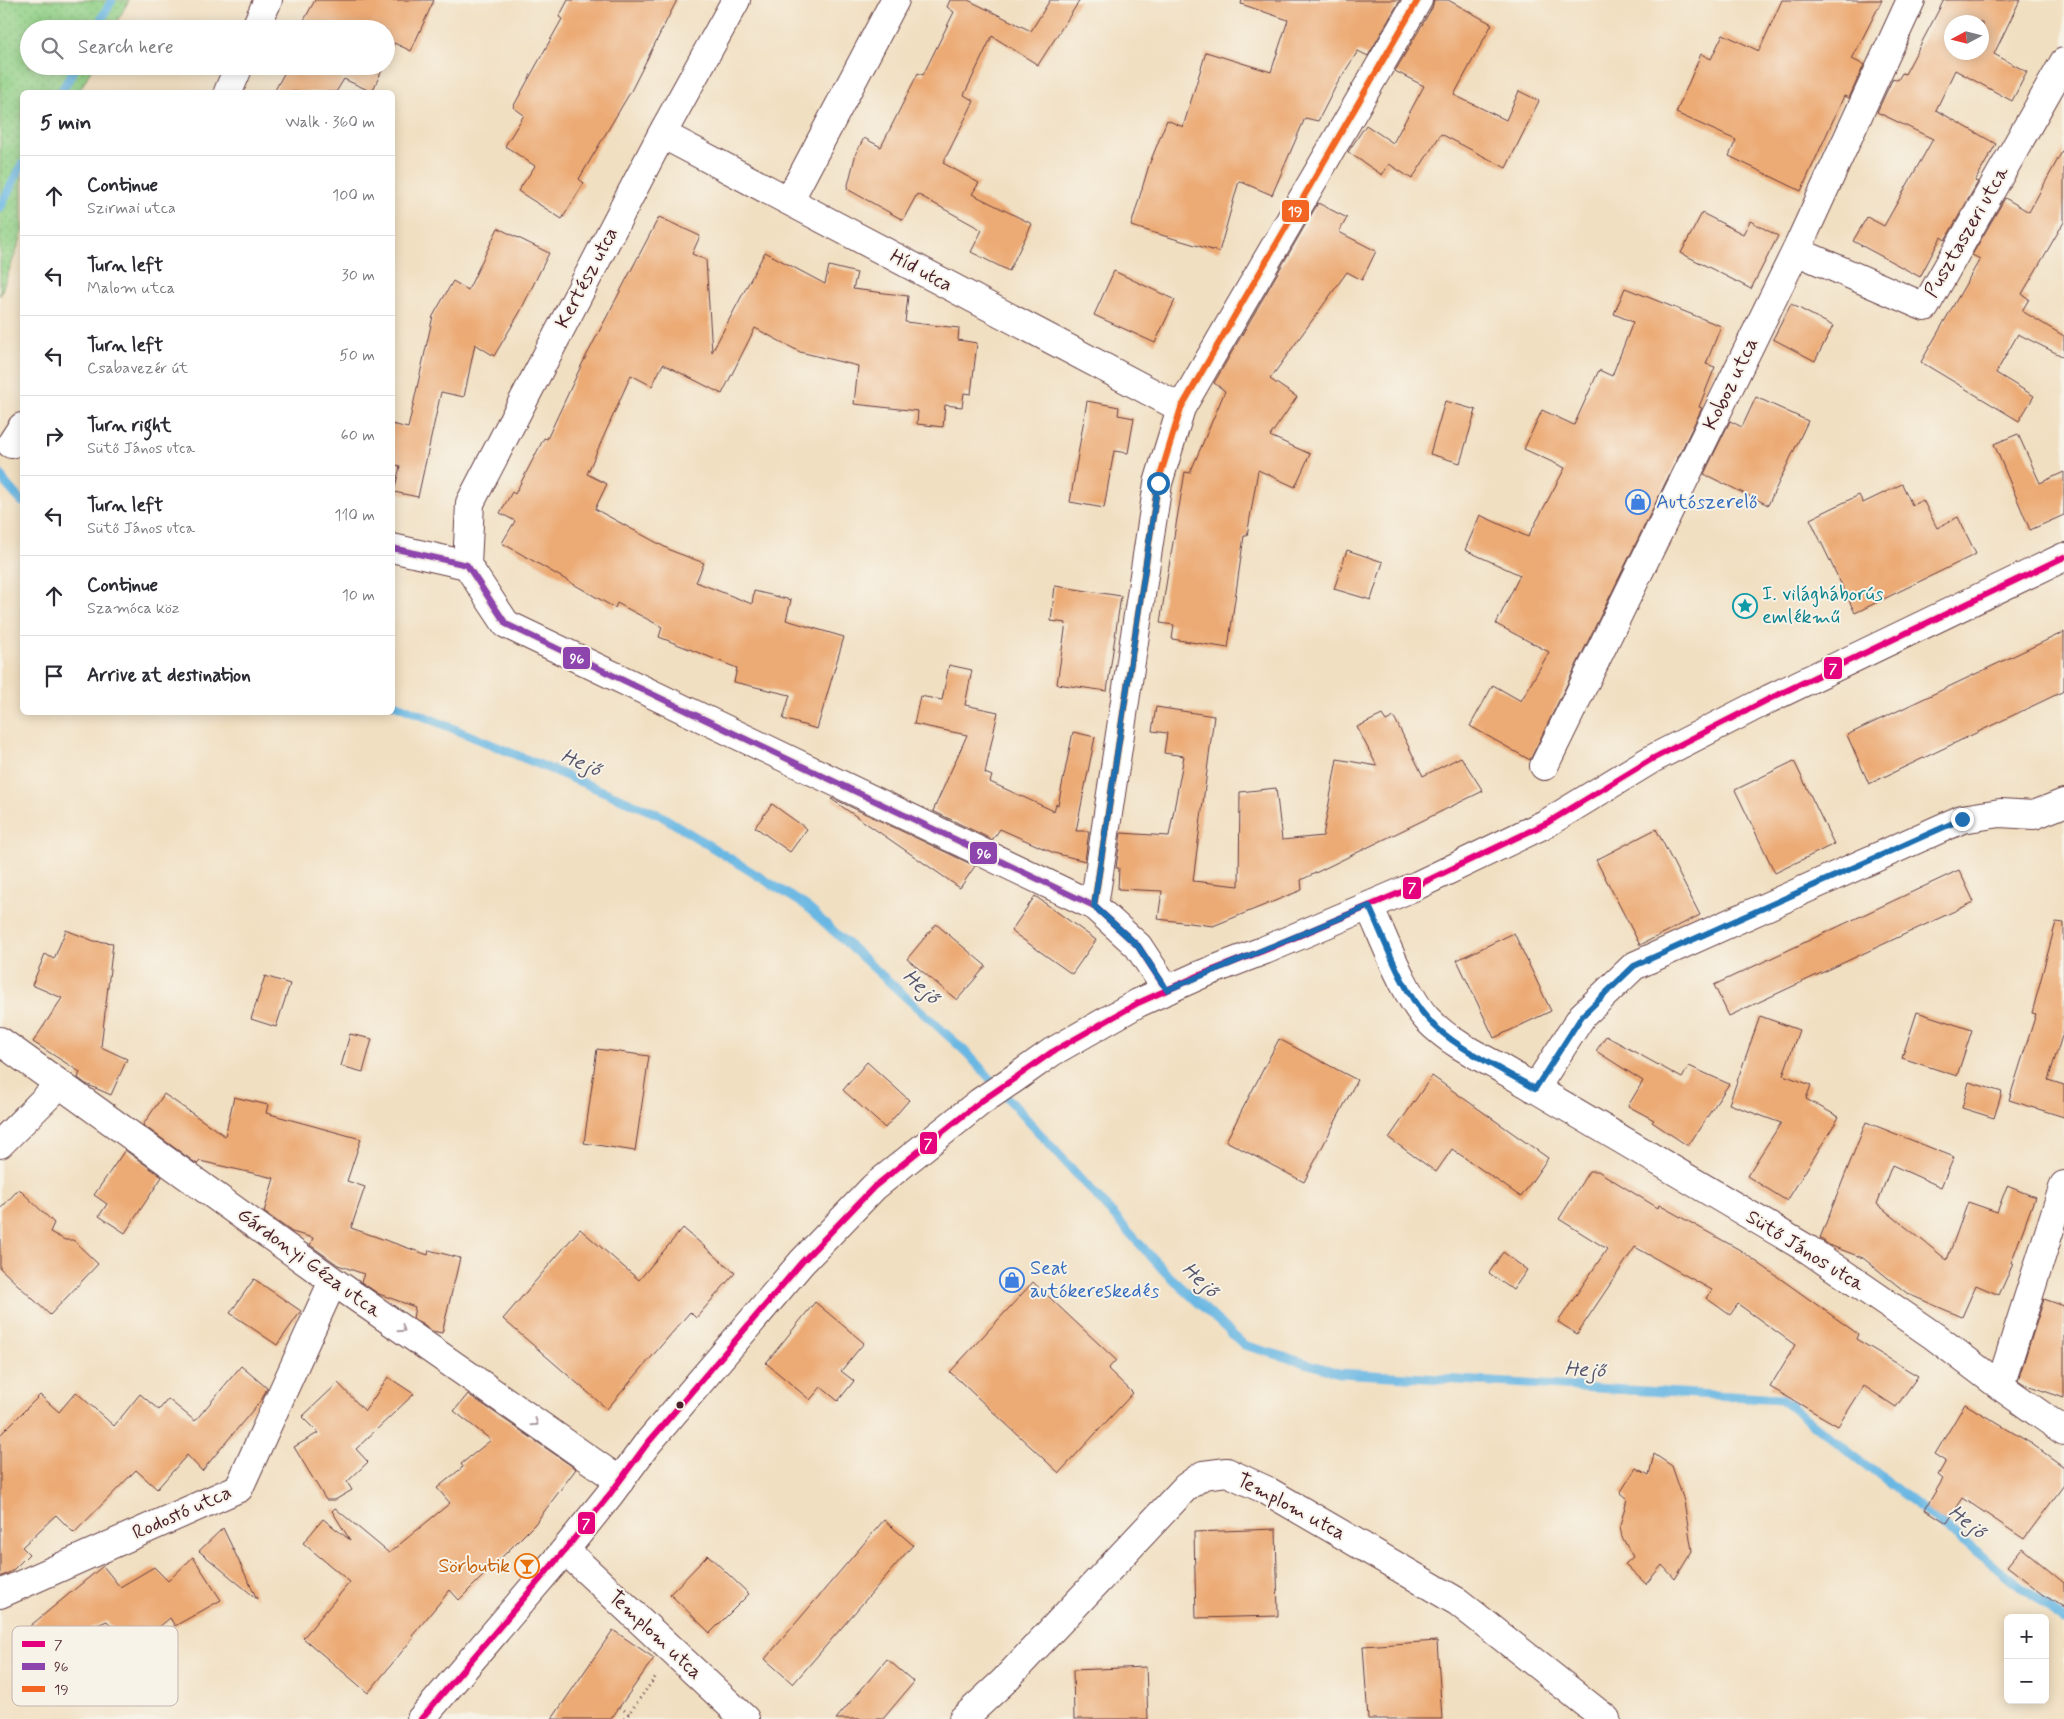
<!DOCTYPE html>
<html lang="en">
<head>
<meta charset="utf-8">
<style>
	:root { --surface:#fff; --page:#f2f2f3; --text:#2b2b33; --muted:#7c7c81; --line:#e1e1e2 }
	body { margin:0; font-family:Mynerve,sans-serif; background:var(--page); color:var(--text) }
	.controls { position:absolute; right:15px; bottom:15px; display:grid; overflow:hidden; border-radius:8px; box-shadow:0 2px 12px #0003 }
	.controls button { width:45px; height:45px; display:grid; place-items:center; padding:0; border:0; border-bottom:1px solid var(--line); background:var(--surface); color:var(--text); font:25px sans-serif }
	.compass { position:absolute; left:1944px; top:15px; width:45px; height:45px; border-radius:50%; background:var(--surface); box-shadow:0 2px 12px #0003; rotate:263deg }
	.stop { position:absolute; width:15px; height:15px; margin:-11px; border:4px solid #1f6fb2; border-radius:50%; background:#fff }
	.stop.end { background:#1f6fb2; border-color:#fff; box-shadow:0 1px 5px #0008 }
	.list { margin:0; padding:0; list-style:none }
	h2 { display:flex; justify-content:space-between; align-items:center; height:65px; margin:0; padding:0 20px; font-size:21px }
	h2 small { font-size:16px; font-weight:400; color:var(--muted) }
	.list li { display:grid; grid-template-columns:32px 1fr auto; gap:15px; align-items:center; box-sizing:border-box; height:80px; padding:0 20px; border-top:1px solid var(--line) }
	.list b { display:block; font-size:19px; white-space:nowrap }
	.list p { margin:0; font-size:16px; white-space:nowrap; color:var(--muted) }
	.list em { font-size:16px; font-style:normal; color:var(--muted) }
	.icon { flex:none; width:28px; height:28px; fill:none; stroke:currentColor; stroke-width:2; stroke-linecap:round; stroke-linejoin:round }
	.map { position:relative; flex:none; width:2064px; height:1719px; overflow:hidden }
	.search { position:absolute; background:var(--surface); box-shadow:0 2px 12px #0003; left:20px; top:20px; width:375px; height:55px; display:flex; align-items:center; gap:12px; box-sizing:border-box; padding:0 18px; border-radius:28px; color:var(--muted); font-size:19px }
	.panel { position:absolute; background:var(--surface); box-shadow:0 2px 12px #0003; left:20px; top:90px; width:375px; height:625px; border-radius:8px }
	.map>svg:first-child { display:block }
</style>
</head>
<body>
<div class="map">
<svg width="2064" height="1719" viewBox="0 0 2064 1719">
	<defs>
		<pattern id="grass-dots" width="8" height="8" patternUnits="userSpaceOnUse" patternTransform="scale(1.25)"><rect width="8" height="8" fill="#90d086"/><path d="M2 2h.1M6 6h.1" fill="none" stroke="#7eb274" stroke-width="1.8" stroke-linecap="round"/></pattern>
	</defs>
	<rect width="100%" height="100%" fill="#f7f3e8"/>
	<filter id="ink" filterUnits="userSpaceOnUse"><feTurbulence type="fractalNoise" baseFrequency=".02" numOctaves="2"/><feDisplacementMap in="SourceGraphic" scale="10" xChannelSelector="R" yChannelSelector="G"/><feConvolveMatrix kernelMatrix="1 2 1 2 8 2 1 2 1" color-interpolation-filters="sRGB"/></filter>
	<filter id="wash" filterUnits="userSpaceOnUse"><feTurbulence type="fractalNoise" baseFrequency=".0096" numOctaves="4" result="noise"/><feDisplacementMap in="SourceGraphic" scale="20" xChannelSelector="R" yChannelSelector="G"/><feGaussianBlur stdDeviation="1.12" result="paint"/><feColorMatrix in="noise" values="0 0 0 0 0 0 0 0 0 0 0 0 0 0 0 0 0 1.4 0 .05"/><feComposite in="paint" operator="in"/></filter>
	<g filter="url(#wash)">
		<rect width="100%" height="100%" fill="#f1dfc1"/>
		<path fill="url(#grass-dots)" stroke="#6d7858" d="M0 0H129L113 29H29V66H93L79 92H22V235L0 296Z"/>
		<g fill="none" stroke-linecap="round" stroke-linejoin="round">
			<path stroke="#69b7e3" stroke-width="9" d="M96 29 112 0
				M61 92 76 66
				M0 208 22 164
				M0 474 6 484 22 502
				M392 703 660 815 805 905 967 1053 1165 1272 1244 1345 1339 1373 1781 1399 2064 1620"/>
		</g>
		<g id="blocks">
			<path fill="#ecaa75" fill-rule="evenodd" d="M315 0H434L411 51 394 43 386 61V29H315L303 22Z
				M568 0H677L631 91 579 179 584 183 562 219 518 191 535 166 505 146 524 115 513 107 562 19 559 17Z
				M950 0H968L1031 31 1050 0H1080L1038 65 992 36 964 95 974 101 943 163 979 183 972 194 1032 224 1009 271 971 252 982 230 917 194 903 220 847 189 856 153 864 138 881 147 918 73 923 75 954 12 947 7Z
				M1242 0H1400L1368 56 1358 51 1337 84 1318 121 1305 118 1272 195 1239 181 1219 252 1131 226 1149 165 1167 120 1183 127 1206 52 1271 72 1288 20 1241 4Z
				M1434 0H1448L1492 24 1454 95 1506 120 1519 91 1539 101 1506 168 1441 134 1412 179 1389 164 1382 175 1348 152 1366 125 1393 143 1424 86 1395 71 1432 8Z
				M1782 0H1882L1852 59 1864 65 1849 98 1844 96 1801 191 1729 156 1736 140 1676 113 1701 54 1711 59 1723 34 1759 51Z
				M1944 0H2020L1994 54 2027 72 2012 101 1955 70 1936 110 1996 144 1975 181 1978 182 1945 240 1941 237 1920 277 1853 241 1867 217 1884 226 1933 139 1877 112 1893 78 1898 80 1902 73 1905 74ZM1952 22H1982V52H1952Z
				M288 66H384L372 92 344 79 336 92H274Z
				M2064 148V222L2022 294 2029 299 2022 311 2064 336V357L2018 334 1996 373 2034 396 2019 421 1921 362 1980 259 1972 255 2005 198 2029 212Z
				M1318 203 1347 218 1339 232 1376 251 1362 280 1347 272 1270 379 1297 397 1270 436 1310 454 1295 487 1258 470 1247 536H1244L1228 648 1172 639 1174 625 1160 623 1170 560 1185 472 1190 473 1225 391 1214 383Z
				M1702 213 1743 234 1750 221 1778 236 1751 289 1681 253Z
				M659 217 700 236 692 254 706 260 712 352 765 252 825 284 829 266 857 273 853 289 908 296 905 322 959 328 958 340 977 343 971 394 964 393 962 407 945 405 943 427 917 424 918 411 854 404 858 366 800 352 755 328 722 394 663 364 652 386 631 375 587 474 607 484 595 509 672 551 704 563 696 582 752 604 754 591 791 600 786 620 844 637 817 729 783 719 790 695 734 682 737 668 659 637 662 627 617 603 615 608 502 543 515 521 500 513 512 492 515 494 544 438 547 439 581 366Z
				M498 228 549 253 520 312 494 356 475 344 464 397 441 392 418 497 394 492 400 466 392 464V424L408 428 433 316 453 281 468 290Z
				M1114 271 1175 300 1155 343 1094 315Z
				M1625 288 1721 326 1706 364 1715 367 1699 407 1702 408 1530 760 1470 726 1493 685 1521 701 1549 652 1496 624 1520 575 1465 550 1480 515 1528 537 1565 468 1524 449 1542 410 1574 425 1599 370 1612 376 1633 322 1614 314Z
				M1791 304 1833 326 1815 361 1773 339Z
				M1756 397 1808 421 1768 505 1704 474 1730 421 1742 427Z
				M1087 401 1119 407 1118 415 1134 418 1128 453 1114 451 1104 508 1070 502Z
				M1445 401 1476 410 1460 463 1430 454Z
				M2018 434 2040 483 2064 472V515L2030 530 1994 444Z
				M1902 484 1912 505 1923 500 1937 528 1958 517 1976 554 1855 613 1810 519 1859 495 1863 503Z
				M1347 550 1383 562 1371 600 1334 589Z
				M1055 586 1121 596 1107 691 1057 684 1066 623 1051 621Z
				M2064 632V691L1869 784 1847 735Z
				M949 665 972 670 965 705 998 712 985 773 992 776 990 782 1054 811 1056 804 1058 805 1073 732 1095 737 1076 831H1089L1085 861 1054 853 1000 829 993 839 989 838 933 811 967 735 914 724 920 696 942 700Z
				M1156 707 1214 716 1193 881 1239 886 1240 792 1276 788 1282 840 1323 836 1337 759 1377 766 1357 727 1382 715 1386 721 1394 717 1423 776 1461 757 1483 791 1301 880 1302 890 1213 926 1158 919 1162 891 1118 889 1119 868H1116L1121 833 1169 836 1184 756 1164 753 1167 733 1152 731Z
				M1794 761 1834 844 1775 873 1735 790Z
				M832 798 975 866 960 888 831 799Z
				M772 804 807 829 790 852 755 827Z
				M1656 829 1700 915 1640 945 1596 860Z
				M1959 870 1974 902 1729 1016 1714 985Z
				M1035 896 1096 940 1072 974 1011 931Z
				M2056 922 2064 923V1030L2048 1080 2064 1085V1117L2009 1100 2036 1014 2032 1013Z
				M936 924 986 966 957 1000 907 959Z
				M66 930 94 941 113 943 101 1047 127 1059 111 1095 86 1084 78 1078 80 1072 33 1042 62 998 32 985 45 954 54 959Z
				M1514 933 1551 1011 1494 1038 1457 960Z
				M265 976 290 984 276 1027 251 1019Z
				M1917 1012 1972 1030 1957 1076 1902 1058Z
				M1760 1016 1799 1030 1783 1075 1811 1085 1806 1099 1839 1117 1787 1201 1747 1176 1781 1123 1729 1104Z
				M350 1034 372 1039 363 1072 341 1066Z
				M1606 1036 1682 1078 1689 1066 1729 1084 1688 1146 1652 1122 1654 1120 1628 1106 1643 1081 1596 1051Z
				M1279 1039 1357 1080 1304 1182 1226 1141Z
				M597 1049 649 1056 635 1151 584 1143Z
				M867 1062 909 1100 885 1128 843 1090Z
				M1432 1076 1548 1158 1521 1197 1452 1149 1436 1172 1389 1138Z
				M1969 1082 2002 1092 1994 1118 1962 1108Z
				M164 1094 225 1136 234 1097 268 1105 266 1113 361 1139 347 1181 365 1187 351 1228 428 1255 429 1250 460 1258 442 1333 432 1331 413 1318 415 1307 379 1294 361 1282 364 1274 338 1265 310 1245 313 1238 292 1232 264 1212 274 1178 200 1161 197 1164 143 1125Z
				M1866 1122 1954 1157 1941 1187 1892 1165 1877 1204 1947 1260 1968 1202 1997 1212 2007 1186 2035 1197 2011 1263 2013 1264 1999 1295 1976 1285 1962 1317 1908 1294 1863 1258 1829 1245 1820 1238Z
				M125 1150 162 1177 125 1233 99 1216 107 1204 94 1195Z
				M1589 1171H1598L1658 1208 1659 1205 1740 1250 1858 1334 1856 1339 1918 1376 1896 1407 1864 1386 1838 1426 1770 1387 1795 1345 1738 1304 1730 1315 1706 1298 1712 1290 1635 1247 1577 1334 1558 1322 1607 1249 1559 1219Z
				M19 1189 54 1223 50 1232 65 1240H73L98 1264 50 1315 0 1268V1209Z
				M683 1228 735 1273 696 1318 690 1312 607 1409 503 1319 580 1229 639 1280Z
				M1503 1252 1527 1270 1513 1290 1489 1273Z
				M254 1279 301 1311 277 1345 230 1313Z
				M1033 1282 1116 1360 1108 1369 1133 1393 1059 1473 950 1372Z
				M2044 1299 2064 1306V1398L2024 1384 2018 1380Z
				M815 1302 864 1343 841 1371 854 1381 838 1401 821 1387 810 1400 766 1363Z
				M241 1366 267 1388 262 1399 202 1471 187 1455 157 1489 136 1470 74 1533 56 1515 22 1547 29 1554 12 1571 0 1577V1435L40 1395 59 1412 76 1392 114 1426 140 1394 159 1410 168 1399 195 1421Z
				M388 1377 414 1394 356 1449 368 1462 347 1482 352 1490 335 1500H326L294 1447 318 1433 302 1417 338 1383 365 1411Z
				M468 1394 576 1469 534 1525 459 1600 450 1590 412 1636 414 1637 368 1693 303 1638 350 1582 303 1543 323 1519 350 1540 332 1511 335 1508 389 1553 450 1503 437 1488 463 1467 461 1464 491 1440 454 1411Z
				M1965 1404 2032 1444 2064 1467V1485L2024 1539 1963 1498 1947 1523 1925 1509 1943 1479 1938 1475 1946 1461 1935 1454Z
				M1654 1454 1672 1466 1684 1501 1692 1551 1675 1579 1662 1565 1646 1584 1625 1564 1633 1557 1622 1537 1620 1526 1627 1499 1620 1493 1636 1468 1649 1475Z
				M884 1520 913 1545 793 1684 765 1659Z
				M223 1528 257 1599 199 1551Z
				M1276 1529 1278 1616 1196 1618 1194 1532Z
				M2022 1548 2064 1583V1608L2044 1595 2007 1566Z
				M708 1555 749 1594 710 1633 670 1594Z
				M193 1557 221 1600 175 1626 170 1618 131 1650 107 1621 40 1649 30 1626 103 1566 120 1587 154 1567 168 1581Z
				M613 1630 654 1658 611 1719H552Z
				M1437 1641 1442 1719H1368L1363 1646Z
				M887 1659 914 1682 883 1719H836Z
				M1146 1667 1148 1719H1074L1073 1670Z"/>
		</g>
	</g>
	<g filter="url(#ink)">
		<use href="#blocks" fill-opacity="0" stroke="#633c42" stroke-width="1"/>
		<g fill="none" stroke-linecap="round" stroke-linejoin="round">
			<defs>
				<path id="minor" d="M255 29 268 0
					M228 92 239 66
					M662 134 1181 408
					M789 201 895 0
					M1796 251 1925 307 2064 62
					M11 444 22 427
					M392 548 467 565 506 624 1094 906 1138 946 1167 990
					M467 565 470 503 662 134 736 0
					M1544 766 1796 251 1911 0
					M1094 906 1158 483 1181 408 1418 0
					M1369 906C1384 938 1404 994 1427 1019 1447 1040 1472 1053 1497 1066L1809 1250 1934 1336 2000 1386 2064 1431
					M0 1041 333 1281 620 1481
					M1535 1089 1582 1016 1634 966 1962 819 2000 813 2034 815 2064 803
					M0 1144 60 1084
					M2000 1386 2064 1185
					M565 1550 745 1719
					M0 1594 239 1488 333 1281
					M963 1719 1003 1682 1186 1487 1203 1475 1227 1472 1266 1490 1458 1602 1606 1719"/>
				<path id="major" d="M421 1719 565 1550 610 1494 647 1444 802 1262 874 1187 980 1102 1018 1076 1052 1052 1138 1003 1200 975 1265 950 1418 885 1547 823 1652 759 1769 699 2064 557"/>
			</defs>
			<use href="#minor" stroke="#633c42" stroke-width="30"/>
			<use href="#major" stroke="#633c42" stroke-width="30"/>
			<path stroke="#633c42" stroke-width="3" stroke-dasharray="1 4" stroke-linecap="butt" d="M620 1707 629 1714
				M625 1719 657 1675"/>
			<use href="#minor" stroke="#fff" stroke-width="28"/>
			<use href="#major" stroke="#fff" stroke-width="28"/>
			<defs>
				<path id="bus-1" d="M421 1719 565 1550 610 1494 647 1444 802 1262 874 1187 980 1102 1018 1076 1052 1052 1138 1003 1200 975 1265 950 1418 885 1547 823 1652 759 1769 699 2064 557"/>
				<path id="bus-2" d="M392 548 467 565 506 624 1094 906 1138 946 1162 983"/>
				<path id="bus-3" d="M1094 906 1158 483 1181 408 1418 0"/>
			</defs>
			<use href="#bus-1" stroke="#f7f3e8" stroke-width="10"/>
			<use href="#bus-2" stroke="#f7f3e8" stroke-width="10"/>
			<use href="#bus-3" stroke="#f7f3e8" stroke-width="10"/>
			<use href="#bus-1" stroke="#e5007d" stroke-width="6"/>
			<use href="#bus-2" stroke="#8e44ad" stroke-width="6"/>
			<use href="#bus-3" stroke="#f26522" stroke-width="6"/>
		</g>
		<defs><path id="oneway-chevron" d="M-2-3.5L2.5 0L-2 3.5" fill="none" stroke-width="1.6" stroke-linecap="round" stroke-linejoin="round" transform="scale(1.25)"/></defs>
		<g stroke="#ae9aa0">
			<use href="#oneway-chevron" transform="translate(402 1329) rotate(35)"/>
			<use href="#oneway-chevron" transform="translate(535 1423) rotate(35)"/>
		</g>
	</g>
	<g fill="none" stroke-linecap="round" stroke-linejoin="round" filter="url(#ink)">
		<path stroke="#1f6fb2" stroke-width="6" d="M1158 483 1094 906 1138 946 1167 990 1369 906C1385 941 1402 990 1427 1018 1452 1047 1502 1069 1535 1089L1582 1016 1634 966 1962 819"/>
	</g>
	<defs>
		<symbol id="shop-ring" viewBox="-11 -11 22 22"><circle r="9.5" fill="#f7f3e8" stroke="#3f7fe0" stroke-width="1.5"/><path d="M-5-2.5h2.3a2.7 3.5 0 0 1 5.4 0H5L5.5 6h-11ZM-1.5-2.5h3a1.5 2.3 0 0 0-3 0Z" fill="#3f7fe0"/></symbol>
		<symbol id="sight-ring" viewBox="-11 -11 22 22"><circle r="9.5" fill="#f7f3e8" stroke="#0f9aa8" stroke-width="1.5"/><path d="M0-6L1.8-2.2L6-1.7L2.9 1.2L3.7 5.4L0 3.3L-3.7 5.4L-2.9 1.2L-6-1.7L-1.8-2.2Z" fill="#0f9aa8"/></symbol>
		<symbol id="bar-ring" viewBox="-11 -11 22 22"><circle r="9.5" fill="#f7f3e8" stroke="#e8710a" stroke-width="1.5"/><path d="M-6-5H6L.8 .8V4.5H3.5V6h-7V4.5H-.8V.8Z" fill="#e8710a"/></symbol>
	</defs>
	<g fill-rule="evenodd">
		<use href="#shop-ring" x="1624" y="488" width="28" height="28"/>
		<use href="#sight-ring" x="1731" y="592" width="28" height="28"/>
		<use href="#shop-ring" x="998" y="1266" width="28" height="28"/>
		<use href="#bar-ring" x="513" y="1552" width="28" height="28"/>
	</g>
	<circle fill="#4a1f2b" stroke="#f7f3e8" stroke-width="2" cx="680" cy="1405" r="4.5"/>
	<g text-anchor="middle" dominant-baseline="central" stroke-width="4" stroke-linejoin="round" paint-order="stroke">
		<g font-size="20" fill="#4a1f2b" stroke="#f7f3e8">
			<text transform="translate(1967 232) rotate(-60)">Pusztaszeri utca</text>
			<text transform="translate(921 271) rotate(28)">Híd utca</text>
			<text transform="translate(587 278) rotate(-62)">Kertész utca</text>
			<text transform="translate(1731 384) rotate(-64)">Koboz utca</text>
			<text transform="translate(1805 1251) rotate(32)">Sütő János utca</text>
			<text transform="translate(309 1263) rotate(36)">Gárdonyi Géza utca</text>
			<text transform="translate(1291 1507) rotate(28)">Templom utca</text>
			<text transform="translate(182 1513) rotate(-24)">Rodostó utca</text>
			<text transform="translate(655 1635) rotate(43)">Templom utca</text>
		</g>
		<g font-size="20" fill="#366cbe" stroke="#f7f3e8" text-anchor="start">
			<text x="1656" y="502">Autószerelő</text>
			<text x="1030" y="1268">Seat<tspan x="1030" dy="23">autókereskedés</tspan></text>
		</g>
		<g font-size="20" fill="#0d838f" stroke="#f7f3e8" text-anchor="start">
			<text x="1762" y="594">I. világháborús<tspan x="1762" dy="23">emlékmű</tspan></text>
		</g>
		<g font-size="20" fill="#c56008" stroke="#f7f3e8" text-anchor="end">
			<text x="510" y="1566">Sörbutik</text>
		</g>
		<g font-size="21" font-style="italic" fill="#55546b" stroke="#f7f3e8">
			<text transform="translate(581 763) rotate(23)">Hejő</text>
			<text transform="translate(921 987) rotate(42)">Hejő</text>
			<text transform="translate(1200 1280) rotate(43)">Hejő</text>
			<text transform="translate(1585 1370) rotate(3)">Hejő</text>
			<text transform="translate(1967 1522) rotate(38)">Hejő</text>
		</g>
	</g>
	<rect x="12" y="1626" width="166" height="80" rx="8" fill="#f7f3e8" stroke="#c3b3af" stroke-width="1"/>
	<rect x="22" y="1641" width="23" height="6" fill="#e5007d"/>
	<rect x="22" y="1663" width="23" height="7" fill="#8e44ad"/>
	<rect x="22" y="1686" width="23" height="6" fill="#f26522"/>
	<g font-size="14" fill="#4a1f2b">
		<text x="54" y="1649">7</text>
		<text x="54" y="1671">96</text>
		<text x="54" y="1694">19</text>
	</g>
	<g stroke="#f7f3e8" stroke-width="2">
		<rect x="1281" y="199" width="29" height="24" rx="5" fill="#f26522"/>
		<rect x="562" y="646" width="29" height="24" rx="5" fill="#8e44ad"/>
		<rect x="1823" y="656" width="20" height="24" rx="5" fill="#e5007d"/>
		<rect x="969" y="841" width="29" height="24" rx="5" fill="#8e44ad"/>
		<rect x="1402" y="876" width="20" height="24" rx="5" fill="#e5007d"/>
		<rect x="919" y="1131" width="19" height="24" rx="5" fill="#e5007d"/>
		<rect x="577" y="1511" width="19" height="24" rx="5" fill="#e5007d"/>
	</g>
	<g font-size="14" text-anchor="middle" font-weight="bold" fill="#fff">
		<text x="1295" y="216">19</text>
		<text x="577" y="663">96</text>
		<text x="1833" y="673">7</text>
		<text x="984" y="858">96</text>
		<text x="1412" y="892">7</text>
		<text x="928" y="1148">7</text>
		<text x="586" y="1528">7</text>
	</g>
</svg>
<div class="controls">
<button>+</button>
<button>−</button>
</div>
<svg class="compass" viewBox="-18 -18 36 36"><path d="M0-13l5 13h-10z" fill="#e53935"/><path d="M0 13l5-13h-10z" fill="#7c7c81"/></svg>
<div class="stop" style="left:1158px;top:483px"></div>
<div class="stop end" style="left:1962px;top:819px"></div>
<div class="search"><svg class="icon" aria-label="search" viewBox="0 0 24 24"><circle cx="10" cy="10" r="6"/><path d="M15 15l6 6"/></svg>Search here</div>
<section class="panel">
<h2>5 min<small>Walk · 360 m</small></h2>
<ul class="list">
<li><svg class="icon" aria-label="ahead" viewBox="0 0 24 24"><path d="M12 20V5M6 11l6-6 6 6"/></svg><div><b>Continue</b><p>Szirmai utca</p></div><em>100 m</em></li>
<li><svg class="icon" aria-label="left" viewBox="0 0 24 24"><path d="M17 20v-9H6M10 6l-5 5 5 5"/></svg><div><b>Turn left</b><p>Malom utca</p></div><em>30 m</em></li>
<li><svg class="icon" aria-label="left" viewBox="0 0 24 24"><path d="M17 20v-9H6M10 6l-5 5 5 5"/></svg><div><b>Turn left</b><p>Csabavezér út</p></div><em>50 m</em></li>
<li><svg class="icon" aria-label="right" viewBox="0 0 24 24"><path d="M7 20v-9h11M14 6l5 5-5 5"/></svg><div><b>Turn right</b><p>Sütő János utca</p></div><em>60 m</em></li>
<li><svg class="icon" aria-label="left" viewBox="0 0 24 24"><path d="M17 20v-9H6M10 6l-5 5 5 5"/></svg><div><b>Turn left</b><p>Sütő János utca</p></div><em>110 m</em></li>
<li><svg class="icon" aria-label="ahead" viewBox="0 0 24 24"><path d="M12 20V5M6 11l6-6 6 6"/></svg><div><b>Continue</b><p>Szamóca köz</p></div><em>10 m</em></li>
<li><svg class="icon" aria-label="arrive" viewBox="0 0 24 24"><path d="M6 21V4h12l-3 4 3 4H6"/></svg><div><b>Arrive at destination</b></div></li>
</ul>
</section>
</div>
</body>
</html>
